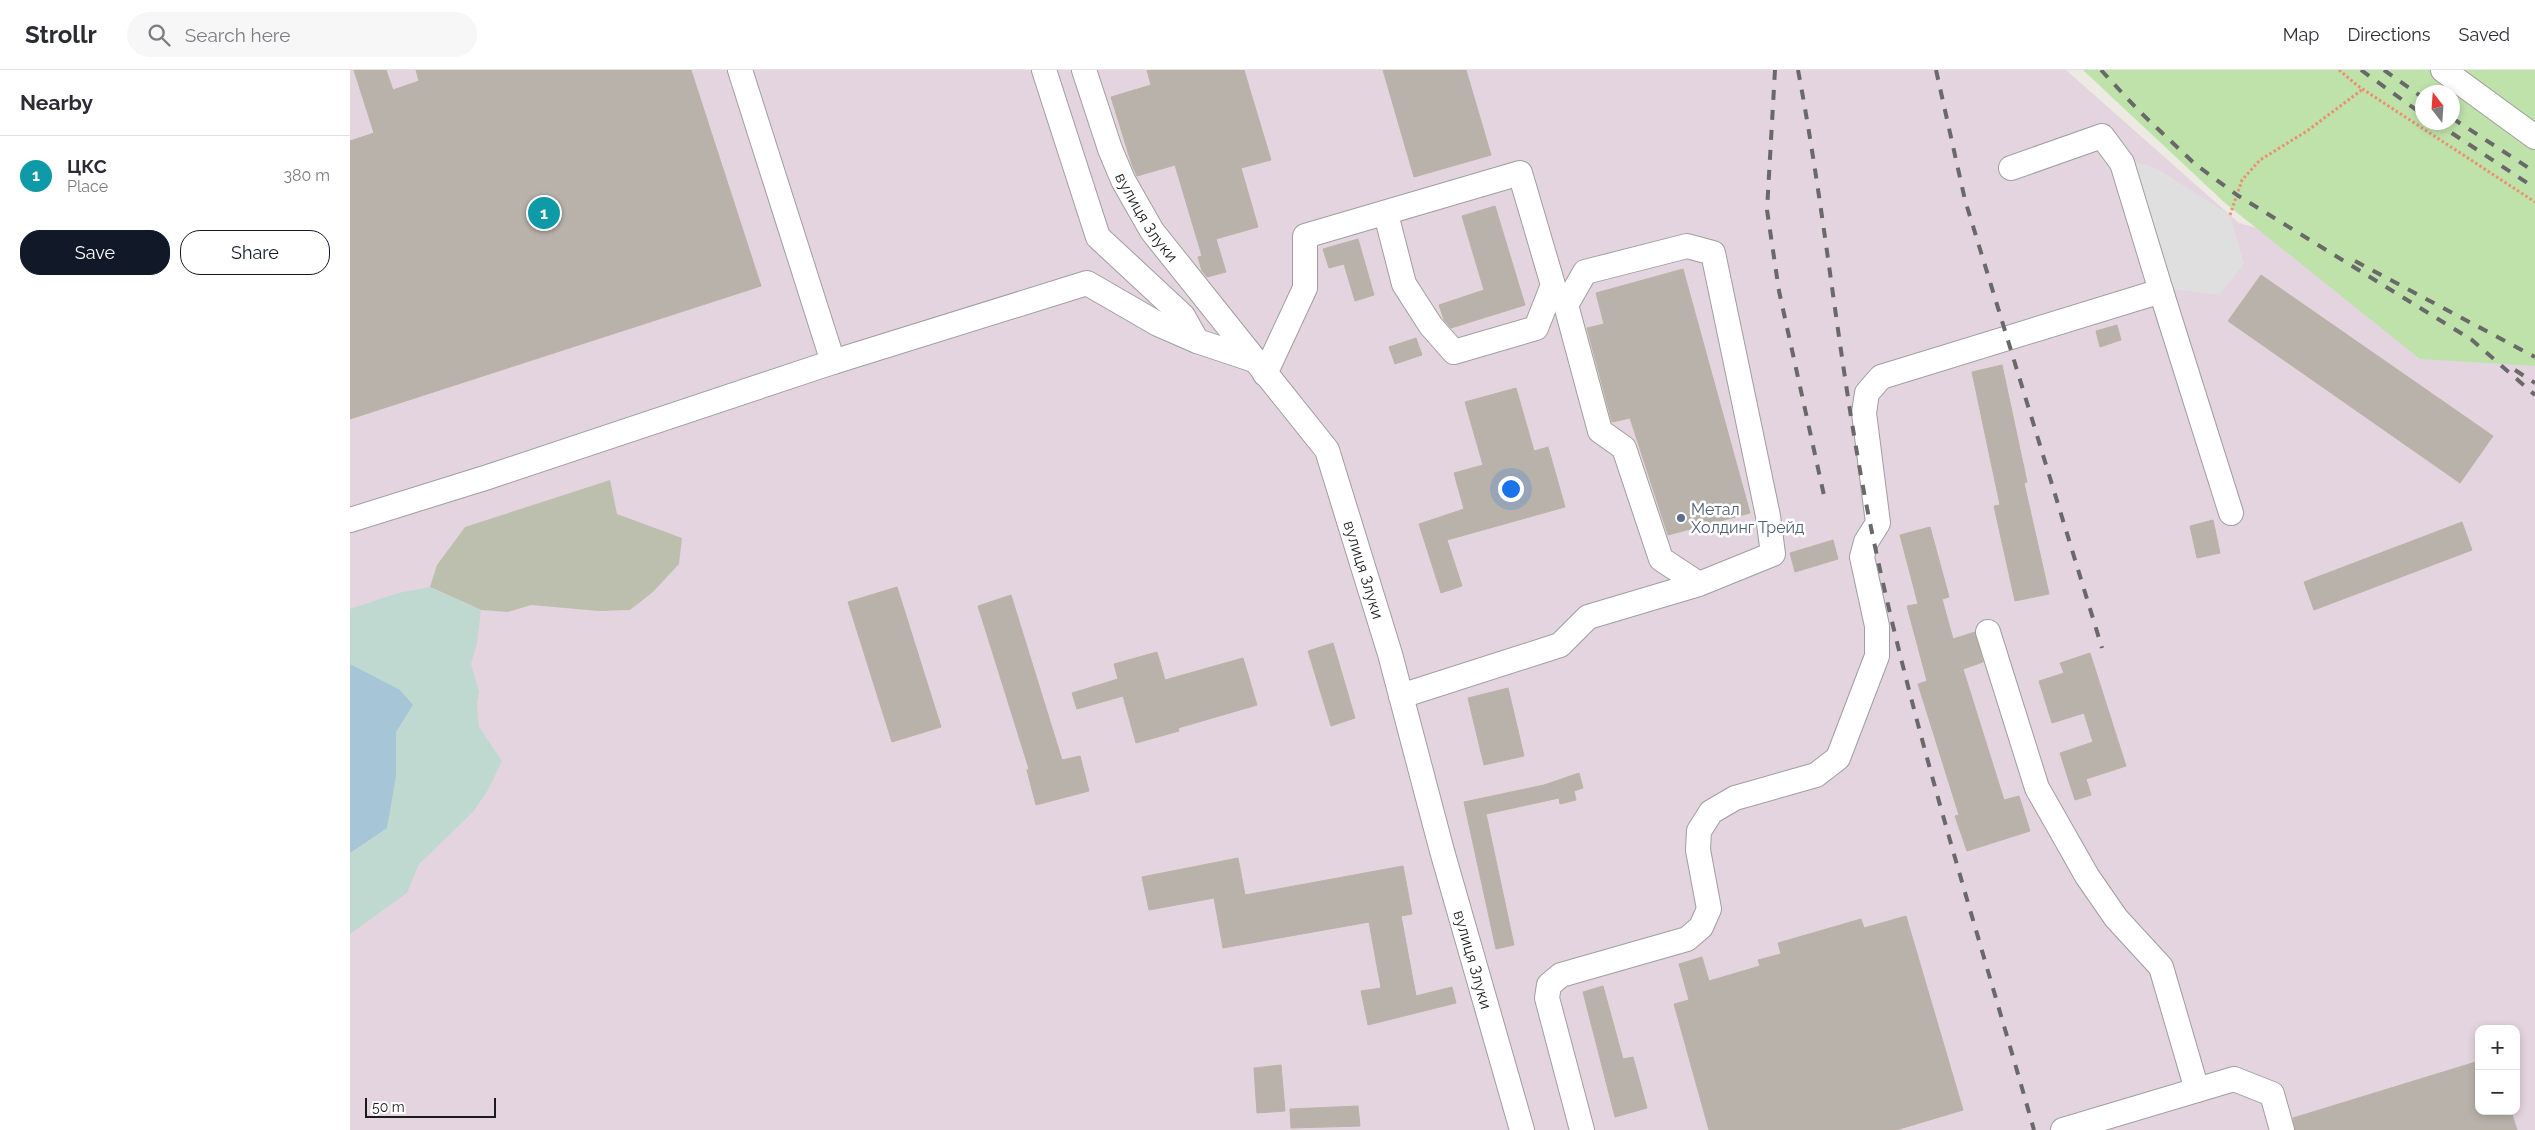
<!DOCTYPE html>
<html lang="en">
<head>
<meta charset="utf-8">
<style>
	:root { --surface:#fff; --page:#f7f7f7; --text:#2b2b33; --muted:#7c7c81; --line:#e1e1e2; --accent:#111827 }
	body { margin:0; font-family:Raleway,sans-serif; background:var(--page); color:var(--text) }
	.controls { position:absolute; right:15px; bottom:15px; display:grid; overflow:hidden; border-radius:10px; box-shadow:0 2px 8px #0003 }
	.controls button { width:45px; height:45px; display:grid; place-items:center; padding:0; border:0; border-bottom:1px solid var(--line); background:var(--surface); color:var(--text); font:25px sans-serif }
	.compass { position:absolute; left:2065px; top:15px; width:45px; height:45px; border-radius:50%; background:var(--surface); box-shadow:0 2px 8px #0003; rotate:343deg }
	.scale { position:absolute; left:15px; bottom:12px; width:131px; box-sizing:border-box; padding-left:5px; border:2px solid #1b1b1b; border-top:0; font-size:14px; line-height:18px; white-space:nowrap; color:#1b1b1b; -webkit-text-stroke:4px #fff; paint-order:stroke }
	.you { position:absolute; left:1160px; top:418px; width:18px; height:18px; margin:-12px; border:4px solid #fff; border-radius:50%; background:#1a73e8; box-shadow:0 0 0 8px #1a73e833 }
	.badge { display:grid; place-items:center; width:32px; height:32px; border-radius:50%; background:var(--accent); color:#fff; font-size:16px; font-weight:700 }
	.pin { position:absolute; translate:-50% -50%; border:2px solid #fff; box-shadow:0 1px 5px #0006 }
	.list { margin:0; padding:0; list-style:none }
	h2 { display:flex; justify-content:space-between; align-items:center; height:65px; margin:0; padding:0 20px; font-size:21px }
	h2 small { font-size:16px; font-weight:400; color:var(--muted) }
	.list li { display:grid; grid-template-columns:32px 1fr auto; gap:15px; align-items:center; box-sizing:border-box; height:80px; padding:0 20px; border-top:1px solid var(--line) }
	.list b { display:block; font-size:19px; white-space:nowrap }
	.list p { margin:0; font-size:16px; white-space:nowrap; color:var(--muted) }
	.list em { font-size:16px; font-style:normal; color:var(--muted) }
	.actions { display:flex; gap:10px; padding:15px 20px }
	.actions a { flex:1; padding:11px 0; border:1px solid var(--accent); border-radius:20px; text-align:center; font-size:18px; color:var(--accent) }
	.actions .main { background:var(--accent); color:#fff }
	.icon { flex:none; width:28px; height:28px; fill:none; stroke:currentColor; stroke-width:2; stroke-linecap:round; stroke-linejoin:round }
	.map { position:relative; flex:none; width:2185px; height:1060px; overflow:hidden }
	header { display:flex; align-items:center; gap:30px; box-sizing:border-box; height:70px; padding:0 25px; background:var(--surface); border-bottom:1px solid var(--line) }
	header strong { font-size:24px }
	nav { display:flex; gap:28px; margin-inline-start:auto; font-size:18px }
	.search { width:350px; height:45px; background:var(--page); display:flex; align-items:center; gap:12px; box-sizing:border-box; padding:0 18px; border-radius:28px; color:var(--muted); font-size:19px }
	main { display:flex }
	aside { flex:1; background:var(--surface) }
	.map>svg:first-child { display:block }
</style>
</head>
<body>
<header>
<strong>Strollr</strong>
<div class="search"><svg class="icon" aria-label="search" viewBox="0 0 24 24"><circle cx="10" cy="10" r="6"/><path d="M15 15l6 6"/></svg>Search here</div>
<nav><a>Map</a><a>Directions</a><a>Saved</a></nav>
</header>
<main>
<aside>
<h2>Nearby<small></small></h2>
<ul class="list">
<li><span class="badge" style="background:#0f9aa8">1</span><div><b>ЦКС</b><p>Place</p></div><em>380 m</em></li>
</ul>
<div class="actions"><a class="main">Save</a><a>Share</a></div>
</aside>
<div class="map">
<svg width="2185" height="1060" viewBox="0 0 2185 1060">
	<rect width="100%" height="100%" fill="#eceae2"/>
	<path fill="#e4d4df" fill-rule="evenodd" d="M0 0H1716L1889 153 2185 238V1060H0ZM2129 959H2166V1041H2129Z"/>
	<path fill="#bdbfae" d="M260 410 267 444 332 468 329 494 303 522 280 540 249 541 181 535 158 542 131 540 80 517 87 495 115 457Z"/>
	<path fill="#bfe2ab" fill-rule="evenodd" d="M1733 0H2185V296L2070 289 1875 133ZM2072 22H2102V52H2072Z"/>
	<path fill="#c0d9d0" d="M80 517 131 540 127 573 121 594 129 622 127 636 129 657 152 691 138 720 123 742 69 794 57 823 0 864V783L46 706V662L63 635 0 594V539L48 523Z"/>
	<path fill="#dfdfdf" d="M1786 92 1806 98 1880 145 1894 194 1869 225 1815 218 1783 109Z"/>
	<path fill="#a6c5d6" d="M0 594 50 620 63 635 46 662V706L37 758 0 783Z"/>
	<path fill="#b8b2ab" stroke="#bcb2a6" d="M4 0H36L43 20 69 11 66 0H341L411 216 0 349V71L24 63Z
		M797 0H894L921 90 891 98 908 157 866 169 876 202 857 207 852 201 848 187 852 186 825 95 787 106 782 95 761 27 801 15Z
		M1033 0H1116L1141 85 1064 107Z
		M1145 136 1175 235 1101 258 1094 250 1089 235 1134 220 1112 146Z
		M1008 169 1024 225 1005 231 994 194 979 198 973 179Z
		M1333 199 1400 443 1318 465 1280 348 1262 352 1237 258 1254 254 1246 223Z
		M1911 205 2143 366 2110 413 1878 251Z
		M1767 255 1771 270 1750 277 1746 261Z
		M1066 268 1072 285 1045 294 1039 277Z
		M1652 295 1677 412 1674 413 1699 524 1665 531 1644 436 1650 435 1622 302Z
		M1166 318 1184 381 1198 377 1215 437 1097 470 1112 516 1091 523 1069 454 1114 439 1104 403 1133 395 1115 332Z
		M1863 450 1870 483 1847 488 1840 456Z
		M2112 452 2122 480 1964 540 1954 512Z
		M1580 457 1599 527 1592 529 1603 569 1625 562 1633 592 1613 599 1654 730 1669 726 1680 761 1617 781 1605 746 1609 745 1568 614 1577 611 1557 536 1568 534 1550 465Z
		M1483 470 1488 489 1445 502 1440 483Z
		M547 517 591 657 542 672 498 532Z
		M661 525 712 690 730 686 739 721 686 735 677 700 679 699 628 536Z
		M983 573 1005 648 981 656 958 581Z
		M807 582 815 610 893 588 907 635 828 658 829 661 786 673 773 626 727 639 722 623 768 609 764 594Z
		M1740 583 1776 696 1736 709 1741 725 1725 730 1710 683 1743 672 1734 643 1702 653 1689 611 1714 603 1710 593Z
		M1158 618 1174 686 1134 695 1118 628Z
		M1229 703 1233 718 1224 721 1226 730 1210 734 1209 728 1136 744 1164 875 1146 879 1114 732 1194 715Z
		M888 788 895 825 1053 796 1062 844 1051 846 1066 926 1102 917 1106 933 1018 955 1011 921 1031 918 1019 852 873 878 864 828 799 840 792 807Z
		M1556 846 1613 1040 1546 1060H1359L1324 934 1339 930 1329 894 1352 887 1359 911 1410 896 1408 890 1431 884 1428 873 1511 849 1514 858Z
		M1253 916 1273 989 1283 987 1297 1038 1265 1047 1233 922Z
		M2129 991V1041H2161L2167 1060H1945L1943 1048Z
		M931 995 935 1041 907 1043 904 998Z
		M1008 1036 1010 1056 941 1058 940 1039Z"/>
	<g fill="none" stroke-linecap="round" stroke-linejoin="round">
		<defs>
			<g id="minor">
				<path d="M694 0 748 167 833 246 847 271 904 290"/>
				<path id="s1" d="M734 0 760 79 773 110 802 161 977 380 1040 584 1092 781 1172 1060"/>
				<path d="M2093 0 2185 67"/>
				<path d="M1661 98 1752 66 1772 93 1811 221"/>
				<path d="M483 292 737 213 808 254 847 271"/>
				<path d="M915 304 955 218V166L1170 103 1203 215 1186 258 1104 282 1081 256 1054 214 1036 144"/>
				<path d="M0 450 138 407 483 292 390 0"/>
				<path d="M1638 562 1687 718 1737 806 1766 848 1811 897 1847 1020"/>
				<path d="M1051 626 1210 575 1238 547 1349 514 1423 484 1418 446 1363 183 1337 176 1235 202 1216 235 1250 361 1274 378 1311 489 1349 514"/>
				<path d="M1232 1060 1197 928 1199 915 1211 905 1337 869 1351 857 1359 839 1348 780 1349 761 1361 742 1385 728 1466 705 1488 688 1527 586V556L1512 487 1516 472 1528 453 1514 343 1517 323 1531 307 1811 221 1881 443"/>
				<path d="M1713 1060 1884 1009 1922 1024 1932 1060"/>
			</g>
		</defs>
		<use href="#minor" stroke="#9f9f9f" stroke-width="26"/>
		<path stroke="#ec8f72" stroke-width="3" stroke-dasharray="2.5 2.5" stroke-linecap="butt" d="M1989 0 2008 16 2185 132
			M1880 145 1892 110 1910 90 1957 61 2013 19"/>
		<use href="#minor" stroke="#fff" stroke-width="24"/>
		<path stroke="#696969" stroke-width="4" stroke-dasharray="10 10" stroke-linecap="butt" d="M1425 0 1417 140 1429 221 1475 430
			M1448 0C1476 147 1489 296 1518 443 1560 651 1626 855 1684 1060
			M1586 0 1615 130 1752 578
			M1751 0 1789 41 1845 94 1887 125 2122 270 2185 325
			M2011 0 2072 44
			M2034 0 2072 27
			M2102 48 2185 102
			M2085 52 2185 118
			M2005 191 2185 287
			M2165 300 2185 313"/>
	</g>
	<circle fill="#5c6f8a" stroke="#fff" stroke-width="2" cx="1331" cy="448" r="5"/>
	<g text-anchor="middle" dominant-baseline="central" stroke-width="5" stroke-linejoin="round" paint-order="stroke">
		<g font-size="16" fill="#1b1b1b" stroke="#fff">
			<text stroke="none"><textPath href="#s1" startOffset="161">вулиця Злуки</textPath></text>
			<text stroke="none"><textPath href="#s1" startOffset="581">вулиця Злуки</textPath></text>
			<text stroke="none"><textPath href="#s1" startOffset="986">вулиця Злуки</textPath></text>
		</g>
		<g font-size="16" fill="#4e5e75" stroke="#fff" text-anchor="start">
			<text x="1341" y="439">Метал<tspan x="1341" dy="18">Холдинг Трейд</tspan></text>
		</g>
	</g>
</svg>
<div class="controls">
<button>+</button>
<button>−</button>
</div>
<svg class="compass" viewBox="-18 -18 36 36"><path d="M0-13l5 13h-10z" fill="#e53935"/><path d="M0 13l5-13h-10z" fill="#7c7c81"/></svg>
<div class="scale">50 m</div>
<div class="you"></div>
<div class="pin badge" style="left:194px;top:143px;background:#0f9aa8">1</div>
</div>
</main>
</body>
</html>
